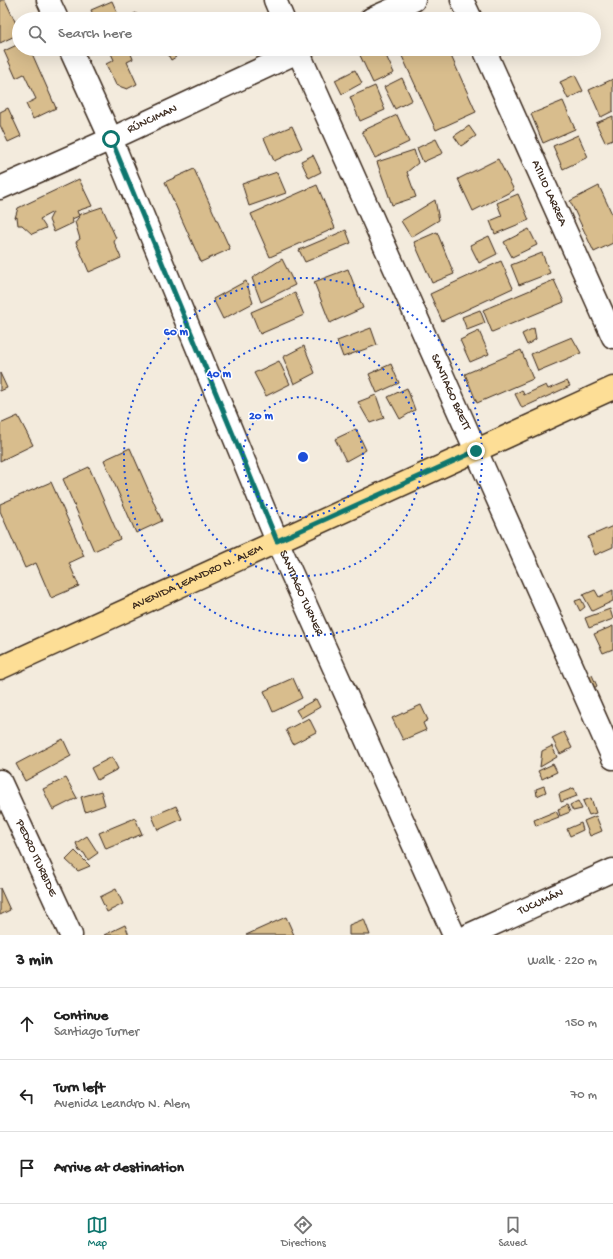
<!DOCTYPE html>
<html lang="en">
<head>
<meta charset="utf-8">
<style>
	:root { --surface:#fff; --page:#f2f2f2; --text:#222; --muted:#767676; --line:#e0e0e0; --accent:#0f766e }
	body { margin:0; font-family:"Gochi Hand",sans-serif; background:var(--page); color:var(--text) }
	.stop { position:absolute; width:12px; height:12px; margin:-9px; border:3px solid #0f766e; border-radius:50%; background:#fff }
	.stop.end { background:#0f766e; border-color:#fff; box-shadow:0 1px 4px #0008 }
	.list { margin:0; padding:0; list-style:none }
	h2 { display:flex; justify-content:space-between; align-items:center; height:52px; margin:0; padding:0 16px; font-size:17px }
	h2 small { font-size:13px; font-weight:400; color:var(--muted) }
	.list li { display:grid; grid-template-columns:26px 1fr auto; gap:12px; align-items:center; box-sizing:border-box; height:72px; padding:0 16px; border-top:1px solid var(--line) }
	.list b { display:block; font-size:15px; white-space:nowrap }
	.list p { margin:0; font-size:13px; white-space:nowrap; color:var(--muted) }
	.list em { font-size:13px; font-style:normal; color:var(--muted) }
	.icon { flex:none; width:22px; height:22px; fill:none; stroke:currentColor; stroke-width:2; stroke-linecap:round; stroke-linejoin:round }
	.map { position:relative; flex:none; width:613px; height:935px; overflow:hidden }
	.search { position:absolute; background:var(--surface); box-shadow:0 4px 16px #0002; left:12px; right:12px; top:12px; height:44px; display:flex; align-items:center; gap:10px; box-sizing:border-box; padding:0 14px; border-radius:22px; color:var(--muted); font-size:15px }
	.sheet { height:268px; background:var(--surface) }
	nav { display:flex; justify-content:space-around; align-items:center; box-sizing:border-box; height:56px; border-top:1px solid var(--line); background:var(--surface); font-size:11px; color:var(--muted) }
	nav a { display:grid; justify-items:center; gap:2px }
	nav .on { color:var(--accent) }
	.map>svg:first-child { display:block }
</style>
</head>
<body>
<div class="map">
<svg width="613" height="935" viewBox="0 0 613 935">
	<rect width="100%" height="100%" fill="#f3ebdd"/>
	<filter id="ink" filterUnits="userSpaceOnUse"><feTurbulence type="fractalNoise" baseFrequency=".025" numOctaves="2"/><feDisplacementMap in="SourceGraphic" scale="8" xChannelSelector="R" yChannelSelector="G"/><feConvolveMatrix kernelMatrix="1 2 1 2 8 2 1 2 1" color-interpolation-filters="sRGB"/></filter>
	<g filter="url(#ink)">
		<path fill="#d8bd8d" stroke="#3b2a1e" d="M0 0H5L19 30V34L0 43Z
			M112 1 120 19H95L91 10Z
			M136 13 138 19H123Z
			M19 44V49H30L56 108 33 119 26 104 36 99 24 74 16 78 4 51Z
			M109 49H129L133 59 127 62 137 84 127 89 116 85 106 64 114 60Z
			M165 49H183L174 53 176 57 171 60Z
			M357 49H383L394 73 373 83Z
			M412 49H448L476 112 436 130 401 54Z
			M355 70 362 83 342 94 335 80Z
			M575 75 583 91 568 99 560 82Z
			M402 78 412 100 395 109 384 87Z
			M613 79V111L601 117 589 90Z
			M375 86 385 110 360 121 350 97Z
			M563 101 575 129 543 143 531 114Z
			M8 108 21 136 8 142 0 125V112Z
			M397 115 409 142 375 158 362 131Z
			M613 116V139L605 142 596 123Z
			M292 126 302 148 274 161 264 138Z
			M469 126 476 136 461 146 454 136Z
			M578 135 588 157 563 169 553 146Z
			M436 139 443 153 423 162 417 148Z
			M414 150 418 163 407 172 416 197 392 205 377 162Z
			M313 155 321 172 309 178 301 161Z
			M498 159 514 190 473 211 458 179Z
			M194 169 230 249 201 262 165 182Z
			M277 172 286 193 249 206 242 184Z
			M79 179 92 206 77 211 79 216 72 219 73 223 54 232 49 220 53 212 40 219 46 228 32 234 22 225H18L17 217 15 218 18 208Z
			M317 185 335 228 270 257 251 214Z
			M599 186 613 216V243L594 252 570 201Z
			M518 194 529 220 495 234 490 221 502 216 497 203Z
			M435 200 439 220 411 237 401 221Z
			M102 207 116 238 114 242 121 258 89 272 76 242 80 239 75 222 81 214Z
			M529 229 537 245 512 257 504 242Z
			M346 230 351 243 305 262 299 250Z
			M437 232 454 274 432 283 414 242Z
			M489 236 497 254 479 263 470 245Z
			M542 253 550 273 519 285 511 265Z
			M282 259 295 285 261 302 252 278Z
			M501 261 513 288 442 321 430 294Z
			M348 269 363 308 330 323 314 282Z
			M554 280 564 302 492 332 483 310Z
			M246 281 253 303 223 319 213 299Z
			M295 293 304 315 260 334 251 312Z
			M480 310 485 323 467 330 462 317Z
			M371 328 377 345 343 357 337 341Z
			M534 328 536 339 527 345 522 334Z
			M479 331 489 354 470 362 460 340Z
			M572 337 581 353 538 371 531 354Z
			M304 346 315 373 294 384 283 357Z
			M521 350 533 379 477 403 465 374Z
			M279 361 290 384 266 396 254 373Z
			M391 364 399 383 377 393 369 374Z
			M0 373 7 388 0 391Z
			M567 381 570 386 522 408 515 394 522 390 524 395 546 385 548 389Z
			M407 388 415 410 400 419 388 397Z
			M376 395 384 418 370 423 358 402Z
			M18 416 33 445 0 461V424Z
			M356 429 366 450 346 461 335 439Z
			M130 448 162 521 136 533 104 460Z
			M89 467 120 539 94 551 63 479Z
			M51 482 84 556 69 563 79 586 51 598 36 563 25 568 0 511V504Z
			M613 526V547L595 555 588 537Z
			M595 590 599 597 613 590V601L592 611 583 595Z
			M581 599 585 607 580 611 575 601Z
			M610 609 613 619 589 628 585 618Z
			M613 626V649L603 653 594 634Z
			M592 675 597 686 591 690 585 678Z
			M293 678 302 698 273 712 264 691Z
			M316 699 320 707 301 718 296 710Z
			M421 705 428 720 423 723 426 730 403 740 392 718Z
			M309 718 316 732 293 744 286 730Z
			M564 732 572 748 560 754 552 738Z
			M63 739 71 756 25 781 16 764Z
			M552 746 557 757 540 767 542 751Z
			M112 757 118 769 97 780 91 768Z
			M553 764 557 772 542 779 538 771Z
			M66 778 77 798 53 810 43 789Z
			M544 786 546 792 537 796 536 789Z
			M574 788 577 796 561 802 559 794Z
			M101 791 105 805 85 812 81 797Z
			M591 798 596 813 589 815 583 801Z
			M578 801 582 809 573 811 570 805Z
			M567 805 570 812 560 816 558 809Z
			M176 806 182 819 158 830 152 816Z
			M556 811 559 817 536 826 534 820Z
			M596 816 602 831 590 836 584 821Z
			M135 818 142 834 106 849 99 833Z
			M581 823 583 830 570 836 567 829Z
			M87 836 98 853 88 860 84 853 79 851 76 843Z
			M75 851 90 866 78 871 66 860Z
			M0 888 10 910 0 915Z
			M116 889 123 904 107 912 100 897Z
			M286 917 294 935H246Z
			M364 919 370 935H349V925Z
			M125 925 129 935H104Z"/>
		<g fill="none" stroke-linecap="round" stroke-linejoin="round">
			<defs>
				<g id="minor">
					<path d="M48 0 57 19"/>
					<path d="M275 0 283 19"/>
					<path d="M462 0 471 19"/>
					<path d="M371 19 414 0"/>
					<path id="s1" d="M70 49 111 139 277 541 454 935"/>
					<path id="s2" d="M297 49 613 758"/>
					<path id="s3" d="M484 49 613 337"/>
					<path id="s4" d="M0 188 111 139 304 49"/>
					<path id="s5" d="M0 781 71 935"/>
					<path id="s6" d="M469 935 613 870"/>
				</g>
				<g id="major">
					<path id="s7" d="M0 668 613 388"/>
				</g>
			</defs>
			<use href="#minor" stroke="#3b2a1e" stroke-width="25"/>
			<use href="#major" stroke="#3b2a1e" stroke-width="25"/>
			<use href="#minor" stroke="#fff" stroke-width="22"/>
			<use href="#major" stroke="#fdde96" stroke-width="22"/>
		</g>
	</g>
	<g fill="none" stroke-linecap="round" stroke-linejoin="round" filter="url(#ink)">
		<path stroke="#0f766e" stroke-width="5" d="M111 139 277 541 476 451"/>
	</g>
	<g fill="none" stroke="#1d4ed8" stroke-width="2" stroke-dasharray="2 4">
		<circle cx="303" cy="457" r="60"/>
		<circle cx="303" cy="457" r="119"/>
		<circle cx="303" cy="457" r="179"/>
	</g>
	<g text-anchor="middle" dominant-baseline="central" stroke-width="3" stroke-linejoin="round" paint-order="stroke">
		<g font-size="12" fill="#3b2a1e" stroke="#fff">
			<text stroke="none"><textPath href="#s4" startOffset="167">RÚNCIMAN</textPath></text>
			<text stroke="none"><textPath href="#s3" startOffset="158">ATILIO LARREA</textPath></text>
			<text stroke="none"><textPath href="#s2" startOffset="376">SANTIAGO BRETT</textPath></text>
			<text stroke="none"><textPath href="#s7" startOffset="217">AVENIDA LEANDRO N. ALEM</textPath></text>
			<text stroke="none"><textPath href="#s1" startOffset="591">SANTIAGO TURNER</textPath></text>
			<text stroke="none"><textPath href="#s5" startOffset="85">PEDRO ITURBIDE</textPath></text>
			<text stroke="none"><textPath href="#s6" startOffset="79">TUCUMÁN</textPath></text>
		</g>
	</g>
	<circle cx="303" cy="457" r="6" fill="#1d4ed8" stroke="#fff" stroke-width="2"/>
	<g font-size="12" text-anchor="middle" font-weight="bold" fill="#1d4ed8" stroke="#fff" stroke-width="3" stroke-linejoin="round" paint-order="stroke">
		<text x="176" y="335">60 m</text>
		<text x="219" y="377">40 m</text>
		<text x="261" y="419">20 m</text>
	</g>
</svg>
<div class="stop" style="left:111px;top:139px"></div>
<div class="stop end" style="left:476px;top:451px"></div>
<div class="search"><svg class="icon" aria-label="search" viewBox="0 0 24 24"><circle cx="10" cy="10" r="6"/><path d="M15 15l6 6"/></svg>Search here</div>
</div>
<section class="sheet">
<h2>3 min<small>Walk · 220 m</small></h2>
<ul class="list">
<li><svg class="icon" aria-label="ahead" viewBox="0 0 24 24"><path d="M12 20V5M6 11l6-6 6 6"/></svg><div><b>Continue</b><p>Santiago Turner</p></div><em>150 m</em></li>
<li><svg class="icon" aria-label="left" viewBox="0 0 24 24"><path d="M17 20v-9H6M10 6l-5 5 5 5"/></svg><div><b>Turn left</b><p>Avenida Leandro N. Alem</p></div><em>70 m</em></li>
<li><svg class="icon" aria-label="arrive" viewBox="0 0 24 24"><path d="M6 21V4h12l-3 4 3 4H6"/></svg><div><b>Arrive at destination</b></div></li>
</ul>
</section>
<nav>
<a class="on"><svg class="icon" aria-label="map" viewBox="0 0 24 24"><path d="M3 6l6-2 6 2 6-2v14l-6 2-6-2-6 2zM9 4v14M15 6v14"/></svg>Map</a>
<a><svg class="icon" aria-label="directions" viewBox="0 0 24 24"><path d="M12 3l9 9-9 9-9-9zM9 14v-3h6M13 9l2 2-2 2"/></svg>Directions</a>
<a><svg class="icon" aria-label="saved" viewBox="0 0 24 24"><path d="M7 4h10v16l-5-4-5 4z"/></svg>Saved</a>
</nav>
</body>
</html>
